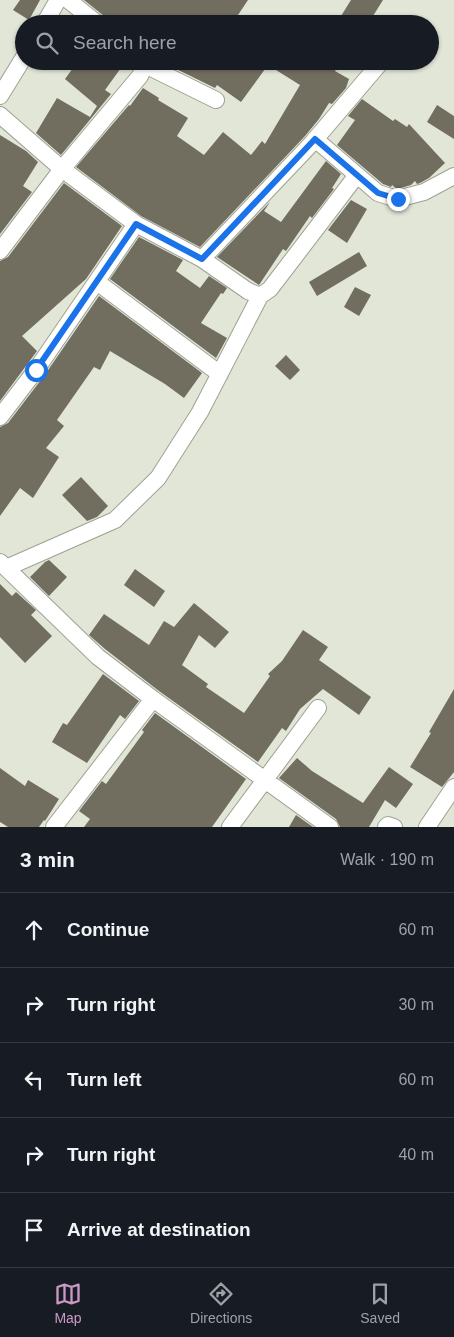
<!DOCTYPE html>
<html lang="en">
<head>
<meta charset="utf-8">
<style>
	:root { --surface:#171b24; --page:#242831; --text:#f1f3f6; --muted:#9ea1a6; --line:#363941; --accent:#cb99c5 }
	body { margin:0; font-family:Helvetica,sans-serif; background:var(--page); color:var(--text) }
	.stop { position:absolute; width:15px; height:15px; margin:-11px; border:4px solid #1a73e8; border-radius:50%; background:#fff }
	.stop.end { background:#1a73e8; border-color:#fff; box-shadow:0 1px 5px #0008 }
	.list { margin:0; padding:0; list-style:none }
	h2 { display:flex; justify-content:space-between; align-items:center; height:65px; margin:0; padding:0 20px; font-size:21px }
	h2 small { font-size:16px; font-weight:400; color:var(--muted) }
	.list li { display:grid; grid-template-columns:32px 1fr auto; gap:15px; align-items:center; box-sizing:border-box; height:75px; padding:0 20px; border-top:1px solid var(--line) }
	.list b { display:block; font-size:19px; white-space:nowrap }
	.list em { font-size:16px; font-style:normal; color:var(--muted) }
	.icon { flex:none; width:28px; height:28px; fill:none; stroke:currentColor; stroke-width:2; stroke-linecap:round; stroke-linejoin:round }
	.map { position:relative; flex:none; width:454px; height:827px; overflow:hidden }
	.search { position:absolute; background:var(--surface); box-shadow:0 1px 4px #0004; left:15px; right:15px; top:15px; height:55px; display:flex; align-items:center; gap:12px; box-sizing:border-box; padding:0 18px; border-radius:28px; color:var(--muted); font-size:19px }
	.sheet { height:440px; background:var(--surface) }
	nav { display:flex; justify-content:space-around; align-items:center; box-sizing:border-box; height:70px; border-top:1px solid var(--line); background:var(--surface); font-size:14px; color:var(--muted) }
	nav a { display:grid; justify-items:center; gap:2px }
	nav .on { color:var(--accent) }
	.map>svg:first-child { display:block }
</style>
</head>
<body>
<div class="map">
<svg width="454" height="827" viewBox="0 0 454 827">
	<rect width="100%" height="100%" fill="#e1e6d7"/>
	<path fill="#716d5f" d="M20 0H40L29 20 13 10Z
		M84 0H248L232 24H108L104 16Z
		M351 0H383L368 24H336Z
		M78 61H126L105 90 111 94 61 155 36 133 57 98 90 117 97 106 65 79Z
		M160 61H341L335 71 349 79 346 88 332 104 329 103 319 119 305 136 200 247 141 216 76 167 129 105 130 106 143 88 159 98 158 100 188 118 177 136 204 155 223 132 251 155 262 141 265 144 300 85 268 65 241 102 217 85 215 88Z
		M362 99 393 121 395 119 407 127 409 124 445 163 429 178 420 183 417 184 415 181 411 185 397 189 392 185 391 187 383 184 337 145 355 120 348 116Z
		M437 105 454 116V139L427 122Z
		M0 135 26 151 38 162 23 186 32 192 0 234Z
		M326 161 341 174 332 188 334 189 312 218 310 216 286 251 283 249 259 285 217 257 270 202 264 211 281 222Z
		M64 183 122 226 86 279 22 336 37 351 0 401V261L8 257Z
		M351 200 367 209 347 243 328 230Z
		M139 237 183 260 176 271 200 288 209 276 227 288 223 294 221 293 201 323 227 338 216 358 110 279Z
		M359 252 367 266 317 296 309 282Z
		M355 287 371 295 359 316 344 307Z
		M99 296 202 373 184 398 165 384 110 351 100 370 94 367 57 420 64 426 46 448 59 457 33 498 20 488 0 516V427L8 423 44 376Z
		M286 355 300 370 290 380 275 366Z
		M81 477 108 506 97 517 87 521 62 495Z
		M49 560 67 577 49 596 30 577 45 562Z
		M135 569 165 591 154 607 124 585Z
		M0 584 12 596 16 592 36 610 31 615 52 636 25 663 0 637Z
		M194 603 229 632 215 648 199 635 182 665 208 684 206 687 244 713 270 676 268 674 282 661 303 630 328 647 319 660 371 697 359 715 323 689 300 709 286 731 282 728 258 762 159 691 105 649 89 635 104 614 149 645 164 621 174 627Z
		M103 674 139 701 125 719 120 715 87 763 52 742 63 723 67 725Z
		M454 689V772L442 787 410 767 431 733 429 732Z
		M155 713 246 779 212 827H84L90 819 79 811 102 781 106 784 144 732 142 730Z
		M297 758 312 771 363 803 389 767 413 784 396 808 385 800 369 827H340L336 819 279 778Z
		M0 768 25 786 28 780 59 799 45 821 44 820 39 827H8L0 822Z
		M296 815 313 827H289Z"/>
	<g fill="none" stroke-linecap="round" stroke-linejoin="round">
		<defs>
			<path id="minor" d="M68 0 98 24
				M44 24 58 0
				M141 61 145 65 216 100
				M0 96 24 57
				M0 115 62 169 0 251
				M315 139 378 193 397 199 424 192 454 176
				M136 224 202 259 248 291 260 296 270 289 357 175
				M202 259 312 143 381 62
				M97 282 220 374
				M0 417 36 370 136 224 62 169 140 76 145 65
				M0 562 98 657 153 699 330 827
				M6 568 115 520 158 478 200 412 260 296
				M54 827 153 699
				M230 827 318 708
				M386 827 388 825 394 827
				M427 827 454 787"/>
		</defs>
		<use href="#minor" stroke="#9da293" stroke-width="18"/>
		<use href="#minor" stroke="#fff" stroke-width="16"/>
	</g>
	<g fill="none" stroke-linecap="round" stroke-linejoin="round">
		<path stroke="#1a73e8" stroke-width="6" d="M36 370 136 224 202 259 315 139 378 193 398 199"/>
	</g>
</svg>
<div class="stop" style="left:36px;top:370px"></div>
<div class="stop end" style="left:398px;top:199px"></div>
<div class="search"><svg class="icon" aria-label="search" viewBox="0 0 24 24"><circle cx="10" cy="10" r="6"/><path d="M15 15l6 6"/></svg>Search here</div>
</div>
<section class="sheet">
<h2>3 min<small>Walk · 190 m</small></h2>
<ul class="list">
<li><svg class="icon" aria-label="ahead" viewBox="0 0 24 24"><path d="M12 20V5M6 11l6-6 6 6"/></svg><div><b>Continue</b></div><em>60 m</em></li>
<li><svg class="icon" aria-label="right" viewBox="0 0 24 24"><path d="M7 20v-9h11M14 6l5 5-5 5"/></svg><div><b>Turn right</b></div><em>30 m</em></li>
<li><svg class="icon" aria-label="left" viewBox="0 0 24 24"><path d="M17 20v-9H6M10 6l-5 5 5 5"/></svg><div><b>Turn left</b></div><em>60 m</em></li>
<li><svg class="icon" aria-label="right" viewBox="0 0 24 24"><path d="M7 20v-9h11M14 6l5 5-5 5"/></svg><div><b>Turn right</b></div><em>40 m</em></li>
<li><svg class="icon" aria-label="arrive" viewBox="0 0 24 24"><path d="M6 21V4h12l-3 4 3 4H6"/></svg><div><b>Arrive at destination</b></div></li>
</ul>
</section>
<nav>
<a class="on"><svg class="icon" aria-label="map" viewBox="0 0 24 24"><path d="M3 6l6-2 6 2 6-2v14l-6 2-6-2-6 2zM9 4v14M15 6v14"/></svg>Map</a>
<a><svg class="icon" aria-label="directions" viewBox="0 0 24 24"><path d="M12 3l9 9-9 9-9-9zM9 14v-3h6M13 9l2 2-2 2"/></svg>Directions</a>
<a><svg class="icon" aria-label="saved" viewBox="0 0 24 24"><path d="M7 4h10v16l-5-4-5 4z"/></svg>Saved</a>
</nav>
</body>
</html>
